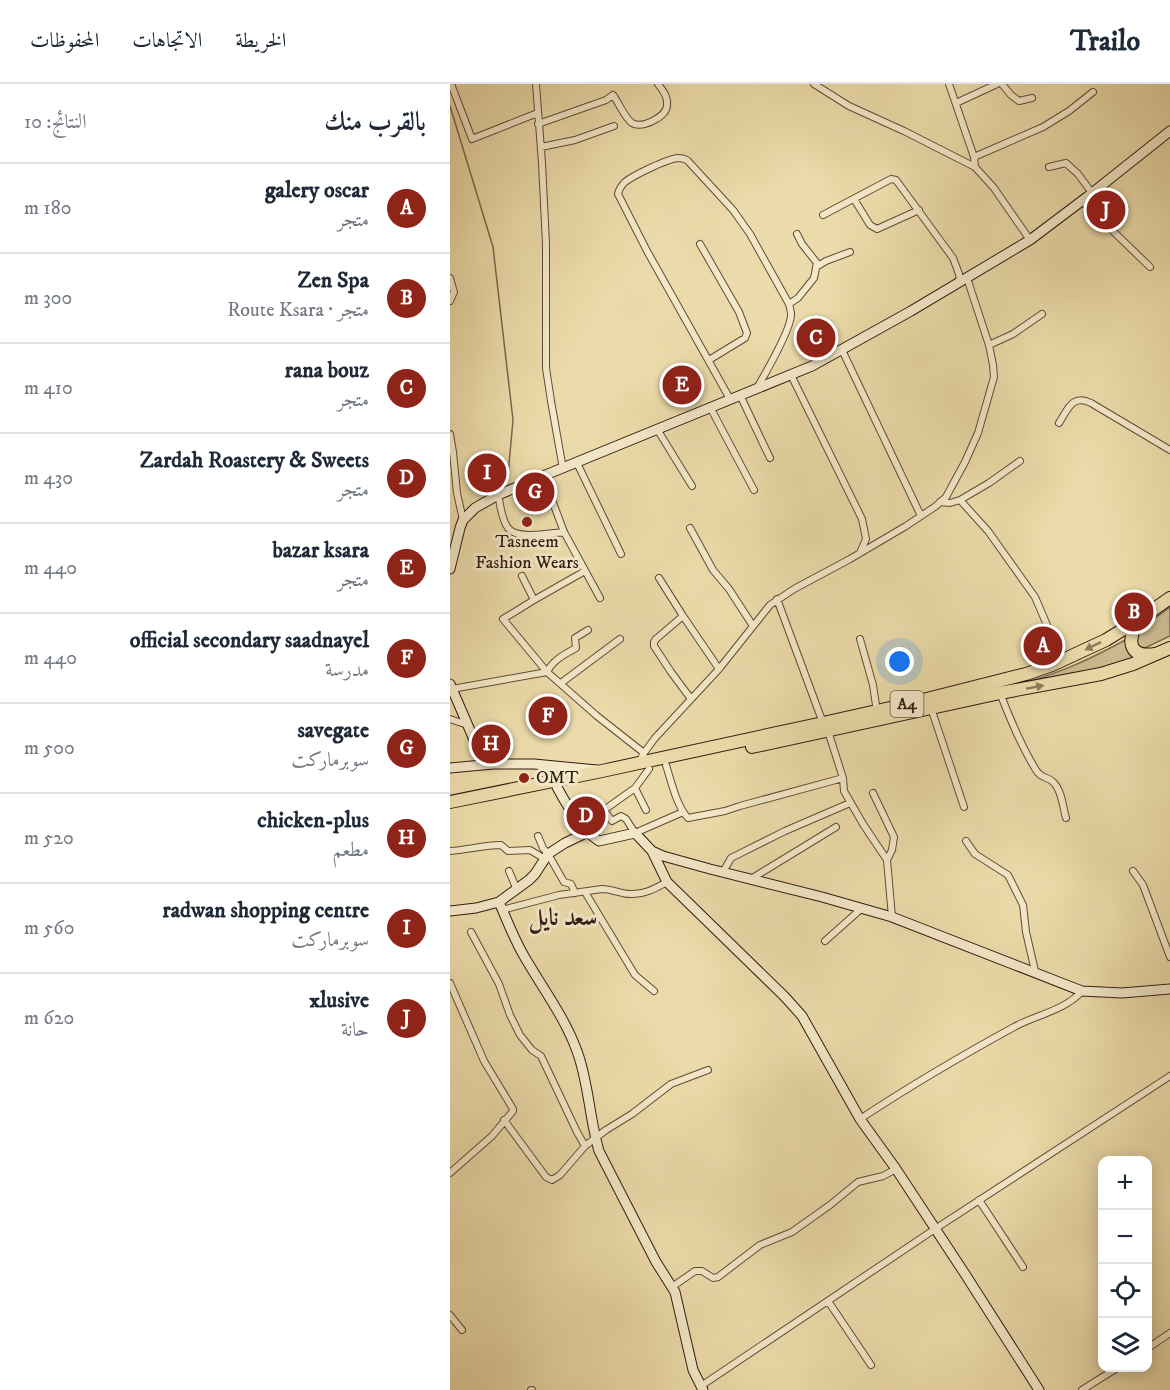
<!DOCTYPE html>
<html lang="ar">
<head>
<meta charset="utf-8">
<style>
	:root { --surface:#fff; --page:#f6f6f7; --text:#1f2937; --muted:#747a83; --line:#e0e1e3; --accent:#8f2418 }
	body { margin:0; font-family:"IM FELL DW Pica",Amiri,serif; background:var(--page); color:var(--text); direction:rtl }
	.controls { position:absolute; right:18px; bottom:18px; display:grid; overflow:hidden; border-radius:12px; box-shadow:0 3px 15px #0003 }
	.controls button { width:54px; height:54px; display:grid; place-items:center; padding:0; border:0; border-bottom:2px solid var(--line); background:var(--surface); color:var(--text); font:30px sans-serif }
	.you { position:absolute; left:450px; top:578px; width:21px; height:21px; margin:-15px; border:4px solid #fff; border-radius:50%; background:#1a73e8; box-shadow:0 0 0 9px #1a73e833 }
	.badge { display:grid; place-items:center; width:39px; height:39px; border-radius:50%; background:var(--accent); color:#fff; font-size:20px; font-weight:700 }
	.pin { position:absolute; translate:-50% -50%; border:3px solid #fff; box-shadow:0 2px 6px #0006 }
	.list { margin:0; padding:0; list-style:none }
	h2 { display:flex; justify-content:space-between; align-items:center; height:78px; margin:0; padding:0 24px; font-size:26px }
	h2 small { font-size:20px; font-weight:400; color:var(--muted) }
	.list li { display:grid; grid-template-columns:39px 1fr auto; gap:18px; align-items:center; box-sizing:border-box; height:90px; padding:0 24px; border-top:2px solid var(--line) }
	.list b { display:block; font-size:22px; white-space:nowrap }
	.list p { margin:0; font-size:20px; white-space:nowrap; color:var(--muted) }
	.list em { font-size:20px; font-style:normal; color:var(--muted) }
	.icon { flex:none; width:33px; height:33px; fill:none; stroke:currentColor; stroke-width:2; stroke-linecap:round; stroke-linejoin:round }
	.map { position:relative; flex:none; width:720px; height:1306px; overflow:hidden; direction:ltr }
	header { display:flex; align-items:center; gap:36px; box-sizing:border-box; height:84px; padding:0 30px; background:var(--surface); border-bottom:2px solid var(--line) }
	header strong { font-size:28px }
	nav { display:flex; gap:33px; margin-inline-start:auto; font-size:21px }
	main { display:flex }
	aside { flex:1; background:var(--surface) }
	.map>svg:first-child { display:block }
</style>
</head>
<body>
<header>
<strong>Trailo</strong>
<nav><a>الخريطة</a><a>الاتجاهات</a><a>المحفوظات</a></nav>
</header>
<main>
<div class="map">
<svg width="720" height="1306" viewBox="0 0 720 1306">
	<rect width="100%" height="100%" fill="#ecdbaa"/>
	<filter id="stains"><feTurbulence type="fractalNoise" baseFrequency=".00333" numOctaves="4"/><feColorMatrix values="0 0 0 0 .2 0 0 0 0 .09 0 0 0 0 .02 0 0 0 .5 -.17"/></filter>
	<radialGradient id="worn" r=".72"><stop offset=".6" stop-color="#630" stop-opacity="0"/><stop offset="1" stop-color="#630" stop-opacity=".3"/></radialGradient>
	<path fill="#ccba90" stroke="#7e6a50" stroke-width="1.5" d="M720 523V552L693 565H689L685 552 690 545Z
		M677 555 689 574 651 586 561 602C606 591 637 577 677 555Z"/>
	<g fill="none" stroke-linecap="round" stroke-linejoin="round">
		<path stroke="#7b674e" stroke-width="1.5" d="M0 22 43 163 63 336 58 391"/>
		<defs>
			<path id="street" d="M1 0 22 55 85 30 88 32
				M86 0 92 79 96 160V284L101 317 113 385
				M364 0 399 22 454 47 525 83 544 104 580 156
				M499 0 524 73 525 83
				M552 0 561 11 569 17 582 14
				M506 19 547 0
				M88 40 156 16 163 11C169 19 174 33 182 39 192 45 216 33 217 22 218 12 213 7 208 0
				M91 63 125 56 164 42
				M524 73 593 43 619 27 643 8
				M599 83 616 79 628 90 642 109
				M404 115 420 141 427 145 469 126
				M632 117 700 183
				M373 131 441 95 446 96 503 174 509 190 510 198
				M250 160 289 228 297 249 295 254 259 276
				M366 183 376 177 400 168
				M0 194 4 208 0 217
				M339 220 348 214 364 194 367 179 352 160 347 150
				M539 261 563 250 592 230
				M392 266 471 432
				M341 291 412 435 416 455 410 469
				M290 311 320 374
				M280 315 197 167 168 110C169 105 171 102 175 98 184 91 217 75 228 74 232 74 233 74 237 76L283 126 300 150 339 220C340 224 341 227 341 230 342 244 315 290 307 304
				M260 323 304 406
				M609 339C618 325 622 310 641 319L720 366
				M207 345 242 402
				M0 350 3 368 7 409 13 436
				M127 379 171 470
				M93 392 114 448 150 514
				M48 411C51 422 51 435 58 444 67 456 100 449 114 448
				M510 416 538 447 585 513 600 548
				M490 418 500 419 510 416 539 399 570 377
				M240 444 263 486 279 505 303 542
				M72 492 84 516 135 487
				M209 494 233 532 206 555 204 558V562L221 588 241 615
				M327 515 373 639
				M84 516 53 535 97 588C103 576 115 570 126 564L125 554 138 546
				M233 532 269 585
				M410 555 423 601 427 628
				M111 599 170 555
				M2 605 97 588 147 632 194 669
				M550 609C560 635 571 662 586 686 591 695 598 692 604 699 612 707 613 724 616 734
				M481 624 514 723
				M0 635 18 641
				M378 647 393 694 394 707 413 740 437 776 442 833
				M189 678 194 669 205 654 269 585 320 521 344 505 400 475 456 442 486 422 496 413 515 378 528 349 544 293 543 281 539 261 517 194
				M216 681C221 697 227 723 238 734L275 727 290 722 393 694
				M185 704 196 726
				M423 709 444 753 442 766 437 776
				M154 726 162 737 171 732 176 735 185 749 233 728
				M133 741 185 704 199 685
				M88 752 93 764 98 770 114 798 121 800 125 809
				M516 757 525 770 558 791 573 821 576 848 585 887
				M0 767C17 766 34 761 51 761L58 767 80 766 95 775
				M59 787 67 806
				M683 787 693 801 720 873
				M273 788 281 774 335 747 400 719
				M301 795 386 743
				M135 808 185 891 204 907
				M52 826 109 811 152 805C162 805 171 810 180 810 194 811 206 804 217 798
				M21 848 49 900 60 931 70 951 82 966 91 972 127 1048 135 1062 156 1046 182 1030 221 1000 258 986
				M375 857 411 825
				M0 899 34 977 63 1025V1027L42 1052 0 1089
				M410 1035C460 1002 511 972 564 943 586 931 616 926 632 907
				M54 1036 96 1093 102 1096 110 1091 135 1062
				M529 1116 573 1183
				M222 1203 245 1187H252L263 1194 268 1193 310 1161 342 1148 380 1121 408 1098 433 1092 446 1085
				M378 1217 421 1281
				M0 1231 12 1246
				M698 1264 720 1249
				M251 1302 485 1145 720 992
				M81 1306H82
				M632 1306 667 1284"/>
			<path id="secondary" d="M0 485 10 444 13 436 25 424 48 411 93 392 362 282 461 227 580 156 637 113 720 47
				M0 600 25 658 43 680
				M0 684 43 680H84L147 686
				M107 703C117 722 130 744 149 757L185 749 202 767 213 772 260 785 372 813 442 833 632 907 672 909 720 905
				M202 767 217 798 335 913 352 932 410 1035 446 1085 515 1190 589 1306
				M49 818C57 836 64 855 74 872 93 905 117 936 129 973 139 1004 140 1037 149 1067L206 1178 225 1208 243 1286 253 1306
				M0 827 26 824 49 818 79 796 85 790 98 770 115 759 138 748"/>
			<path id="highway" d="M689 536C677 555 677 574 705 570
				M302 663 550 609 651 590 683 580 720 564
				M0 718 152 687 373 639 449 622 576 590 602 581 656 556 690 535 720 514"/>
		</defs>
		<use href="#street" stroke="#604b37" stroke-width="8"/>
		<use href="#secondary" stroke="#311b11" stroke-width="11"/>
		<use href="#highway" stroke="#311b11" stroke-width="14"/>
		<use href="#street" stroke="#f3e8c8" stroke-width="6"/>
		<use href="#secondary" stroke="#f3e8c8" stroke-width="9"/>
		<use href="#highway" stroke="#ecdbaa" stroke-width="12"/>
	</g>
	<defs><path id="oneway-solid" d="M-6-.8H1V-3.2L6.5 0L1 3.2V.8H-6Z" transform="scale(1.5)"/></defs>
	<g fill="#8e7b5e">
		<use href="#oneway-solid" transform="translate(643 562) rotate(154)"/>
		<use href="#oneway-solid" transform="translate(585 603) rotate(-10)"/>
	</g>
	<g fill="#8f2418" stroke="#f3e8c8" stroke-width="2">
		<circle cx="77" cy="438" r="6"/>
		<circle cx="74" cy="694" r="6"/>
	</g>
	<g text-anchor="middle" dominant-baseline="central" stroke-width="6" stroke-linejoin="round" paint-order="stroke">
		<rect fill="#f3e8c8" stroke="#6b5848" stroke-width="1.5" x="440.5" y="607" width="33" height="26" rx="4.5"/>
		<g font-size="16" font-weight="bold" fill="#311b11">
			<text x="457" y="620">A4</text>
		</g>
		<g font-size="18" fill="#311b11" stroke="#f3e8c8">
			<text x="77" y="458">Tasneem<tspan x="77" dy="21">Fashion Wears</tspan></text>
			<text x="86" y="694" text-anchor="start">OMT</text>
		</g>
		<g font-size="24" font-weight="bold" fill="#311b11" stroke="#f3e8c8">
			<text x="113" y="834">سعد نايل</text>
		</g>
	</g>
	<rect width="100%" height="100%" filter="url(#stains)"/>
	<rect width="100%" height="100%" fill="url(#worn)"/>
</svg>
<div class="controls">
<button>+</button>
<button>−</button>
<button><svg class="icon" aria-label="locate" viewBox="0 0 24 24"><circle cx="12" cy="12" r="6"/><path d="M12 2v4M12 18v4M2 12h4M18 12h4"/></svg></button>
<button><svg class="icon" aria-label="layers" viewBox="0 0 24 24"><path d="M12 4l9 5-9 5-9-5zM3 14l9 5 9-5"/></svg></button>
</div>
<div class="you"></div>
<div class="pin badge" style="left:593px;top:562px">A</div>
<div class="pin badge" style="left:684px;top:528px">B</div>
<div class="pin badge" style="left:366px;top:254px">C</div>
<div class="pin badge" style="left:136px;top:732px">D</div>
<div class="pin badge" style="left:232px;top:301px">E</div>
<div class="pin badge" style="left:98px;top:632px">F</div>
<div class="pin badge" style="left:85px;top:408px">G</div>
<div class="pin badge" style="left:41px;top:660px">H</div>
<div class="pin badge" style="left:37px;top:389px">I</div>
<div class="pin badge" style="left:656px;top:126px">J</div>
</div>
<aside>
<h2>بالقرب منك<small>النتائج: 10</small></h2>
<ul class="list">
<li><span class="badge">A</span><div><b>galery oscar</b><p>متجر</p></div><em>180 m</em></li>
<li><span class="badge">B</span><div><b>Zen Spa</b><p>متجر · Route Ksara</p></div><em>300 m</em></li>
<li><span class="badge">C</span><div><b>rana bouz</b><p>متجر</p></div><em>410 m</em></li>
<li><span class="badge">D</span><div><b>Zardah Roastery &amp; Sweets</b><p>متجر</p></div><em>430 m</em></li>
<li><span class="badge">E</span><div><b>bazar ksara</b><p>متجر</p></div><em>440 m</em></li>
<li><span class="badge">F</span><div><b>official secondary saadnayel</b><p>مدرسة</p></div><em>440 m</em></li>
<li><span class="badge">G</span><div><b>savegate</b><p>سوبرماركت</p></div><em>500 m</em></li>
<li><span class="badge">H</span><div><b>chicken-plus</b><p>مطعم</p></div><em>520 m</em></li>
<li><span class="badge">I</span><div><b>radwan shopping centre</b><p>سوبرماركت</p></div><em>560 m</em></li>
<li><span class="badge">J</span><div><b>xlusive</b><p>حانة</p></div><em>620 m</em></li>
</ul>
</aside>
</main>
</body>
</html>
